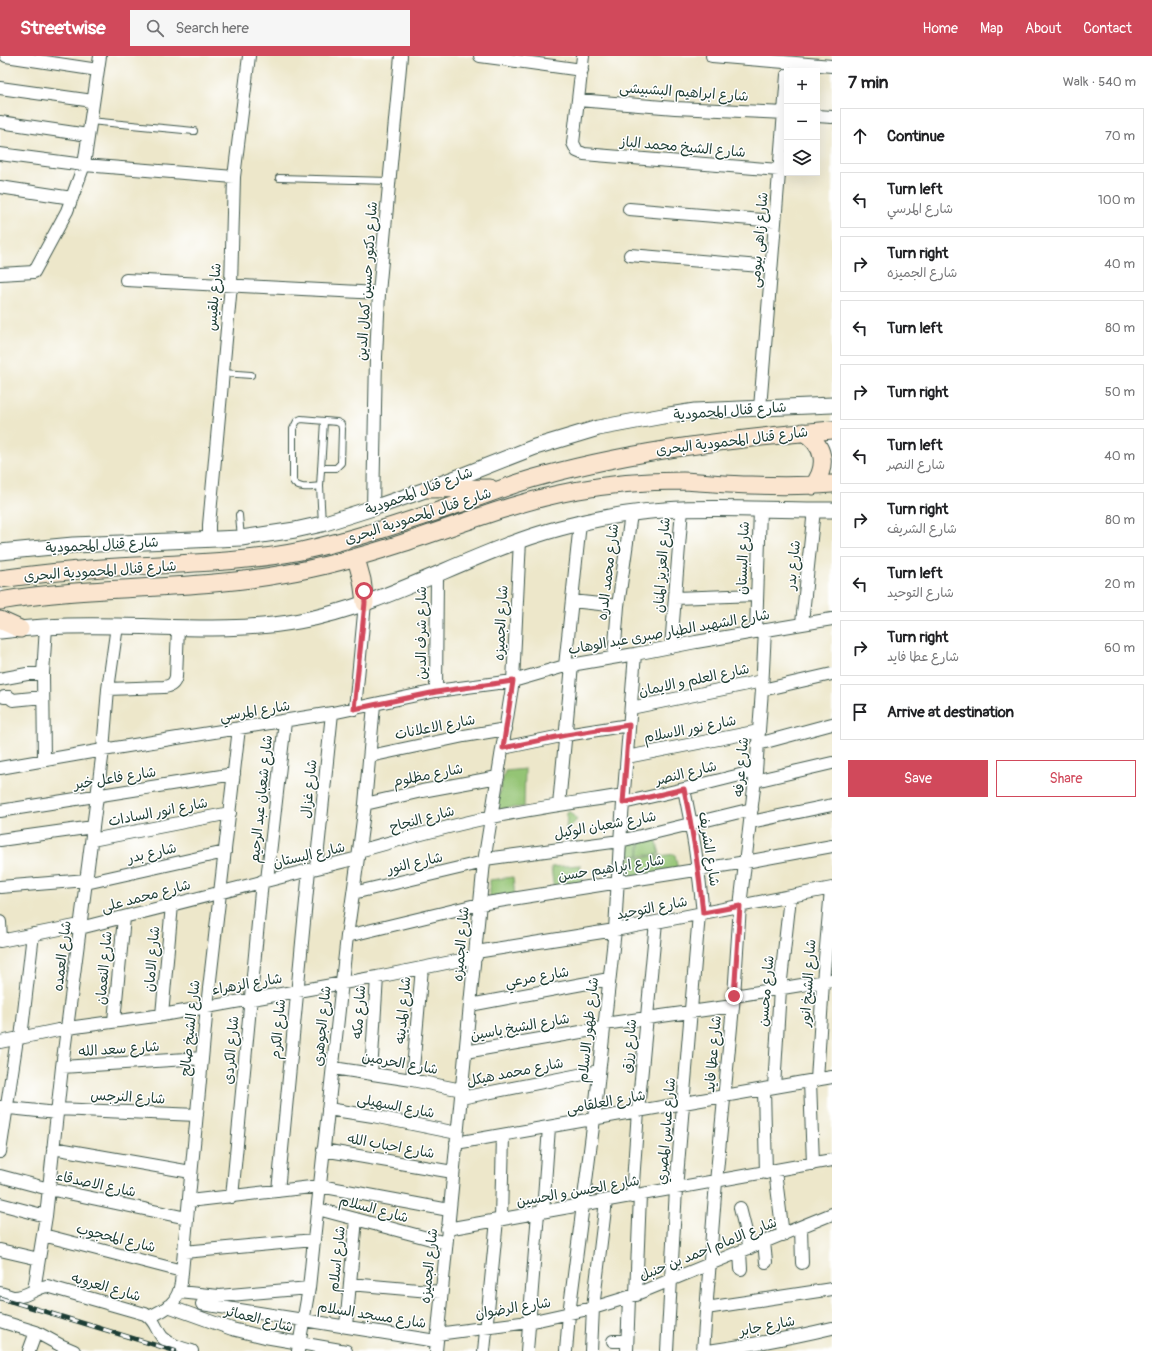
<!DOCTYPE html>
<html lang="en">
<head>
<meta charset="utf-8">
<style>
	:root { --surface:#fff; --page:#f6f6f6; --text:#202124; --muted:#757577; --line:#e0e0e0; --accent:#d1495b }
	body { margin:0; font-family:Pangolin,"Playpen Sans Arabic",sans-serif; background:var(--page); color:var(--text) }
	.controls { position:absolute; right:12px; top:12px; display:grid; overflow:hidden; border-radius:0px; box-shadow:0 4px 16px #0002 }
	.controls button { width:36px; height:36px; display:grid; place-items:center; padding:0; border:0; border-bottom:1px solid var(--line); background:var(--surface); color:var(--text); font:20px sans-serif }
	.stop { position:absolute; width:12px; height:12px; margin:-9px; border:3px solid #d1495b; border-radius:50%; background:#fff }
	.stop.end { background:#d1495b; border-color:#fff; box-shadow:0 1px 4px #0008 }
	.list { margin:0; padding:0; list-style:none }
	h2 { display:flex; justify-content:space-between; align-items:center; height:52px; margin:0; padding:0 16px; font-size:17px }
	h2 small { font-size:13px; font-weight:400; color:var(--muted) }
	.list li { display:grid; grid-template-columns:26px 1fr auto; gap:12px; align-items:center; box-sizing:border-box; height:56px; margin:0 8px 8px; padding:0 8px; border:1px solid var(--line); border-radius:0px }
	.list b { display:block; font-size:15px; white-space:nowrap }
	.list p { margin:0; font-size:13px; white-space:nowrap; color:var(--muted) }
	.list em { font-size:13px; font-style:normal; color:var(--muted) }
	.actions { display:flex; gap:8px; padding:12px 16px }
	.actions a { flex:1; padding:9px 0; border:1px solid var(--accent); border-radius:0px; text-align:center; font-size:14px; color:var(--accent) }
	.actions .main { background:var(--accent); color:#fff }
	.icon { flex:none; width:22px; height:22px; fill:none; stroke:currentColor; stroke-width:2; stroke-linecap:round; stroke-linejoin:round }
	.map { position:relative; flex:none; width:832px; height:1295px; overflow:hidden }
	header { display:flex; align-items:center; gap:24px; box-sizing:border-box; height:56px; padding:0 20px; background:var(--accent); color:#fff }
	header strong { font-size:19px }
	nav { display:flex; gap:22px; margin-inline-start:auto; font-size:14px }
	.search { width:280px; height:36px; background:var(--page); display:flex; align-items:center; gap:10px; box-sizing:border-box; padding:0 14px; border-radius:0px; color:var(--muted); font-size:15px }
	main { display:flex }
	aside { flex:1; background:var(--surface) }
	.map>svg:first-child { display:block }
</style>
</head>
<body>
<header>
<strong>Streetwise</strong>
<div class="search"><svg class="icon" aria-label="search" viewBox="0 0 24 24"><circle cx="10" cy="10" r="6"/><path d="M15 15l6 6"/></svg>Search here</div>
<nav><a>Home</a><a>Map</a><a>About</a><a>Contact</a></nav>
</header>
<main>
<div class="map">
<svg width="832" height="1295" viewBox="0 0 832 1295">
	<rect width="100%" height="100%" fill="#fff"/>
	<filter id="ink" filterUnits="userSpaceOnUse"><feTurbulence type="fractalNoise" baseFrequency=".025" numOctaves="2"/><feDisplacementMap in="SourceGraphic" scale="8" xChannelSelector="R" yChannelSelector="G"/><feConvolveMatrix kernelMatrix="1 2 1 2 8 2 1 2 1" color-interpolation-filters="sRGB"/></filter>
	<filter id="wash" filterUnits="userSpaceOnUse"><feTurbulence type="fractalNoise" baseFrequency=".012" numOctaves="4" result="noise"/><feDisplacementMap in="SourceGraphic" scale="16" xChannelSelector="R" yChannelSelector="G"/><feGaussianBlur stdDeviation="0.9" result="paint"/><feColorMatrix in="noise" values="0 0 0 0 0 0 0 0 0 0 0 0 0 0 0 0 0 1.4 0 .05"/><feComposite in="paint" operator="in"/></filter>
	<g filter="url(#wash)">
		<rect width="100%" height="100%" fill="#ede7ca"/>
		<path fill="#94c474" stroke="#5a8054" d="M525 713 524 751 495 753 505 715Z
			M567 756H570L577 764 566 775Z
			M655 780 660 798 640 800 642 819 620 823 622 803 639 800 641 783Z
			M639 783V799L621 801 622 787Z
			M675 798 678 815 644 821 641 802 657 799 659 811V800Z
			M580 809 583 829 554 835 551 811Z
			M513 821 515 842 490 844V824Z"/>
	</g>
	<g filter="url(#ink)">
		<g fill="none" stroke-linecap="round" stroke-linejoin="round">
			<defs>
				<path id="service" d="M90 65 194 75
					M279 122 390 125
					M223 317 251 319
					M320 430C311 431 298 434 293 425V373L297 365 301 363 337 366 341 368 342 373 341 407 336 412H321
					M239 459 241 482
					M322 468 320 430 324 365"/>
				<path id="minor" d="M6 0 98 14
					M480 0 582 14
					M583 0 573 87 577 95 584 98 779 114
					M712 0 832 10
					M0 32 93 45
					M578 44 675 52 787 57
					M817 60 832 61
					M0 66 88 79
					M0 98 84 109 234 121
					M0 131 72 142
					M629 153 775 165
					M630 199 771 211
					M0 218 34 216 67 155 84 109 100 0
					M126 224 379 237
					M760 352 787 19
					M373 452 376 301 379 237 401 0
					M209 484V469L231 229 234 121 249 0
					M675 542 757 539
					M572 545 618 550
					M802 567 814 454
					M756 576 760 453
					M671 591 682 453
					M614 601 618 550 631 458
					M565 610 580 467
					M0 623 27 618H43
					M108 633 164 631C171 630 174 628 176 621L178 572
					M762 634 832 618
					M436 635 437 518
					M4 641H9L13 644 43 641
					M631 652 762 625
					M355 653 365 547
					M758 688 832 668
					M503 692 566 679 629 669
					M370 700 464 680 506 673
					M627 701 759 675
					M44 704 43 618 46 571
					M0 712 103 694 332 657 436 635 513 625 565 610 635 598 696 586 832 563
					M755 725 832 707
					M684 733C693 775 699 815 703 857
					M623 747 684 733 756 715
					M365 748 422 735 498 721
					M559 749 572 609
					M0 755 234 718
					M751 766 832 749
					M0 784 93 771
					M92 784 230 757
					M359 795C403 783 447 770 492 761 535 752 580 746 624 739
					M485 803 620 785 752 753
					M316 812 332 657
					M267 824 285 666
					M86 827 225 796
					M0 831 87 824
					M353 837 484 806
					M0 866 1 884
					M80 872 309 814 358 802
					M347 880 480 848 746 806 832 790
					M0 885 80 869
					M476 896 615 874 832 832
					M734 940 832 924
					M470 949 609 923
					M162 959 172 849
					M114 965 124 862
					M604 968 733 950
					M21 982 33 878
					M0 986 68 972 162 959 377 921 476 901
					M465 996 604 972
					M62 1011 202 1002
					M333 1012 412 1024 462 1034
					M371 1017 377 921
					M412 1024 422 912
					M817 1024 823 926 831 833
					M810 1025 813 1108
					M774 1031 780 933 790 841
					M764 1033 766 1117
					M461 1042 599 1015
					M0 1051 57 1057
					M57 1053 197 1059
					M328 1053 373 1060 457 1077
					M456 1087 832 1021
					M53 1092 191 1116
					M323 1094 453 1116
					M0 1096 17 983
					M775 1115 783 1179
					M0 1120 49 1133 187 1162
					M278 1135 309 814
					M232 1141 262 825
					M632 1141 638 1055 656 866
					M189 1145 320 1130 449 1154
					M0 1148 46 1160
					M740 1152 750 1192
					M318 1153 446 1187
					M543 1156 549 1071
					M501 1163 503 1079
					M801 1171 802 1207
					M447 1173 832 1104
					M43 1179 182 1215
					M764 1186 766 1206
					M0 1194 39 1203
					M184 1196 314 1184
					M740 1196 741 1213
					M350 1228 441 1236
					M34 1234 46 1160 62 1011 103 694 108 633 117 570
					M179 1236 219 1240 309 1232
					M0 1237C4 1238 9 1240 13 1241 25 1242 35 1232 47 1230L145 1258C156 1265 155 1272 162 1281 170 1289 181 1292 192 1295
					M636 1239 640 1139
					M202 1248 436 1285
					M168 1250 232 1273 265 1281 346 1295
					M706 1252 832 1233
					M149 1261C167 1253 178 1247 181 1227L207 950 239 672
					M0 1265 36 1276 60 1289 74 1295
					M346 1270 356 1163
					M437 1278 529 1266 593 1252 629 1241 832 1158
					M613 1285H627
					M29 1295 36 1276
					M298 1295 309 1232 314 1184 347 880 358 802 365 748 374 649
					M436 1295 484 806 513 625 520 484
					M484 1295 497 1164
					M527 1295 538 1157
					M566 1295 569 1258 594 1063 615 874 620 785 635 598
					M591 1295 593 1252 606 1145
					M627 1295 629 1241
					M667 1295 676 1133 699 858
					M703 1295 716 1126 734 940 740 850 756 715 762 634 765 574
					M708 1295C750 1289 791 1282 832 1272"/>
				<path id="tertiary" d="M0 496 73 489 241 482 295 474 322 468 373 452 428 433 535 391 598 372 663 360 695 355 832 349
					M0 575C39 570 80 569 119 570 179 571 240 576 299 565 391 548 470 496 560 472 594 463 630 456 665 454 721 450 777 455 832 454"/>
				<path id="secondary" d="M803 376C825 389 828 410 813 430
					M428 433 490 432
					M356 502 362 524 365 547
					M0 523C45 517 90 512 136 510 192 507 246 506 301 495 357 483 411 464 465 446 490 437 515 427 542 420 637 394 733 383 832 374
					M0 545C94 529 190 535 283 518 324 511 363 500 403 487 459 469 514 446 573 435 609 428 647 425 683 425 706 426 729 429 751 429 778 430 805 430 832 428
					M0 564 20 573"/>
			</defs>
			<use href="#service" stroke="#3e564a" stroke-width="8"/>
			<use href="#minor" stroke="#3e564a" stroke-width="14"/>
			<use href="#tertiary" stroke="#3e564a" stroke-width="17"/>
			<use href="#secondary" stroke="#3e564a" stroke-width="19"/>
			<use href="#service" stroke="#fff" stroke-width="6"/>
			<use href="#minor" stroke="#fff" stroke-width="12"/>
			<use href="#tertiary" stroke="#fff" stroke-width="15"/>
			<use href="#secondary" stroke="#fbe5cf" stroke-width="17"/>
			<defs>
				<path id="rail" d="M0 1242 175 1295"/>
			</defs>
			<use href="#rail" stroke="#1f3d34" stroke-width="4.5"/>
			<use href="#rail" stroke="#fff" stroke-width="3" stroke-dasharray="9" stroke-linecap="butt"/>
		</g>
	</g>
	<g fill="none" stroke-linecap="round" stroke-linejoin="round" filter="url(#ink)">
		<path stroke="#d1495b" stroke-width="5" d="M364 535 365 547 354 653 436 636 513 625 503 692 566 679 629 669 623 747 684 733C693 775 699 815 703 857L740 850 734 940"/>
	</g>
	<g text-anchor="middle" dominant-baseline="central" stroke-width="3" stroke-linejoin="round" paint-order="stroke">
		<g font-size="14" fill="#1f3d34" stroke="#fff">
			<text transform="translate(684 36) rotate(4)">شارع ابراهيم البشبيشى</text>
			<text transform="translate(683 91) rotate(5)">شارع الشيخ محمد الباز</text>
			<text transform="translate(759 184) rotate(-85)">شارع زاهى بيومى</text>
			<text transform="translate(367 225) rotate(-86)">شارع دكتور حسين كمال الدين</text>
			<text transform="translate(214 241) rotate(-86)">شارع بلقيس</text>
			<text transform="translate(730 355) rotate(-4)">شارع قنال المحمودية</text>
			<text transform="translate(732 385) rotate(-7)">شارع قنال المحمودية البحرى</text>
			<text transform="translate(419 435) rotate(-20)">شارع قنال المحمودية</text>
			<text transform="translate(418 460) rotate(-18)">شارع قنال المحمودية البحرى</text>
			<text transform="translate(102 489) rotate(-3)">شارع قنال المحمودية</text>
			<text transform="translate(743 502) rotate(-88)">شارع البستان</text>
			<text transform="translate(662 509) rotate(-86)">شارع العزيز المنان</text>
			<text transform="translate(793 509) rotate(-84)">شارع بدر</text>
			<text transform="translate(100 515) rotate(-4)">شارع قنال المحمودية البحرى</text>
			<text transform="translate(608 516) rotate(-83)">شارع محمد الدره</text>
			<text transform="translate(501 567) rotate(-87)">شارع الجميزه</text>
			<text transform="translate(669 576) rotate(-10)">شارع الشهيد الطيار صبرى عبد الوهاب</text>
			<text transform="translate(421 577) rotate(-90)">شارع شرف الدين</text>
			<text transform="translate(694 624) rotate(-12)">شارع العلم و الايمان</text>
			<text transform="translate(255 655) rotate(-9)">شارع المرسي</text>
			<text transform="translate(435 671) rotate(-11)">شارع الاعلانات</text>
			<text transform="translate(690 673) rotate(-11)">شارع نور الاسلام</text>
			<text transform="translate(741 711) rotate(-85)">شارع عرفه</text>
			<text transform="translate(686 717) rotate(-14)">شارع النصر</text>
			<text transform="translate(428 719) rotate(-11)">شارع مظلوم</text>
			<text transform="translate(115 722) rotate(-9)">شارع فاعل خير</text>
			<text transform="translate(309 733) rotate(-84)">شارع غزال</text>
			<text transform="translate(261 743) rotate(-84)">شارع شعبان عبد الرحيم</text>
			<text transform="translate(158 756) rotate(-11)">شارع انور السادات</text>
			<text transform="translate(422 763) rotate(-15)">شارع النجاح</text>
			<text transform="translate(605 769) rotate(-10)">شارع شعبان الوكيل</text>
			<text transform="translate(709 793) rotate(81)">شارع الشريف</text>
			<text transform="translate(152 797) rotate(-13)">شارع بدر</text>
			<text transform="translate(309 799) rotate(-13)">شارع البستان</text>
			<text transform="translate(415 807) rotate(-13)">شارع النور</text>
			<text transform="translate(611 812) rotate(-9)">شارع ابراهيم حسن</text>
			<text transform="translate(146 840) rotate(-15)">شارع محمد على</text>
			<text transform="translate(652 852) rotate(-11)">شارع التوحيد</text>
			<text transform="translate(461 888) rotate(-85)">شارع الجميزه</text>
			<text transform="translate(62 900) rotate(-83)">شارع العمده</text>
			<text transform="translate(152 903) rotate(-85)">شارع الامان</text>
			<text transform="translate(104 912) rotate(-85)">شارع النعمان</text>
			<text transform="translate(537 921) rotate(-10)">شارع مرعي</text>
			<text transform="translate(808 927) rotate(-86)">شارع الشيخ انور</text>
			<text transform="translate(247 928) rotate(-10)">شارع الزهراء</text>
			<text transform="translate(766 935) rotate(-85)">شارع محسن</text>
			<text transform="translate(403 954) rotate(-85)">شارع المدينه</text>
			<text transform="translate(359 956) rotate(-86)">شارع مكه</text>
			<text transform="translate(322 970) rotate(-84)">شارع الجوهرى</text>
			<text transform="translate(520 971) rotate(-10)">شارع الشيخ ياسين</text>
			<text transform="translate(190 972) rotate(-84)">شارع الشيخ صالح</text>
			<text transform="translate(278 973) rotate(-85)">شارع الكرم</text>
			<text transform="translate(588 974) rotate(-84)">شارع ظهور الاسلام</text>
			<text transform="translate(629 990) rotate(-84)">شارع رزق</text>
			<text transform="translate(119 993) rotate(-4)">شارع سعد الله</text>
			<text transform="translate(231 994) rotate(-85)">شارع الكردى</text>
			<text transform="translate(713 998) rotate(-85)">شارع عطا فايد</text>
			<text transform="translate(400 1007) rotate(10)">شارع الحرمين</text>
			<text transform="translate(515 1016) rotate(-11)">شارع محمد هيكل</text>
			<text transform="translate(128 1041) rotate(3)">شارع النرجس</text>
			<text transform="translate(606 1046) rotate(-10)">شارع العلقامى</text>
			<text transform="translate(396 1050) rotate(11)">شارع السهيلى</text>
			<text transform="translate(666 1075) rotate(-85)">شارع عباس المصري</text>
			<text transform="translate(391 1090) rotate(10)">شارع احباب الله</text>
			<text transform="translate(96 1128) rotate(12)">شارع الاصدقاء</text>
			<text transform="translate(578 1135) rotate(-10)">شارع الحسن و الحسين</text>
			<text transform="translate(374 1153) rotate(15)">شارع السلام</text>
			<text transform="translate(116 1182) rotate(14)">شارع المحجوب</text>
			<text transform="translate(708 1193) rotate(-22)">شارع الامام احمد بن حنبل</text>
			<text transform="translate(337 1203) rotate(-84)">شارع اسلام</text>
			<text transform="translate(429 1210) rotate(-84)">شارع الجميزه</text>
			<text transform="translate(106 1231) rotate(16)">شارع العروبه</text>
			<text transform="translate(513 1252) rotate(-9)">شارع الرضوان</text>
			<text transform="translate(372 1259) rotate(9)">شارع مسجد السلام</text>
			<text transform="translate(259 1263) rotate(14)">شارع العمائر</text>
			<text transform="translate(767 1270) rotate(-11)">شارع جابر</text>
		</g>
	</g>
</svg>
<div class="controls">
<button>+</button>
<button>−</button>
<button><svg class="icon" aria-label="layers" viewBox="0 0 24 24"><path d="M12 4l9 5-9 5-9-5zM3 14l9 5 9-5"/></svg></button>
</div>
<div class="stop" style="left:364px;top:535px"></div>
<div class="stop end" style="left:734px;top:940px"></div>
</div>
<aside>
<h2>7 min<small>Walk · 540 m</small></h2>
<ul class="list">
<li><svg class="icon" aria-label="ahead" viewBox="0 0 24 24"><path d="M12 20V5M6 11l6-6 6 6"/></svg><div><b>Continue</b></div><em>70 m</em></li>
<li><svg class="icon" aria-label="left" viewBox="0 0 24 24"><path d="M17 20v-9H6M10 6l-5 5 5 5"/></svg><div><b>Turn left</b><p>شارع المرسي</p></div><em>100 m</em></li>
<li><svg class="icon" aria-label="right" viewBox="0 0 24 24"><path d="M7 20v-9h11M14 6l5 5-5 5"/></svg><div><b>Turn right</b><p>شارع الجميزه</p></div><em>40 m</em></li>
<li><svg class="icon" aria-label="left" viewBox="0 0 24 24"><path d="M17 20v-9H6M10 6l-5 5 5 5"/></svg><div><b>Turn left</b></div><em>80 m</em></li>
<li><svg class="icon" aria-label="right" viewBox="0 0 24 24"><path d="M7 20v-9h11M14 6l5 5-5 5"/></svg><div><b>Turn right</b></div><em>50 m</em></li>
<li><svg class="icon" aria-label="left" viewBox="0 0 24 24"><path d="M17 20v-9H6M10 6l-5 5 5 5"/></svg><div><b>Turn left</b><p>شارع النصر</p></div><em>40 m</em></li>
<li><svg class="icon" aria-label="right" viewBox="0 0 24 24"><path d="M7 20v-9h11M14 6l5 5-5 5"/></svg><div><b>Turn right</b><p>شارع الشريف</p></div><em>80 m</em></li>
<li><svg class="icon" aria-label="left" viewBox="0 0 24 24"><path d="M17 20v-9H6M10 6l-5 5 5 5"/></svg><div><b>Turn left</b><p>شارع التوحيد</p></div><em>20 m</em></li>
<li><svg class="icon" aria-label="right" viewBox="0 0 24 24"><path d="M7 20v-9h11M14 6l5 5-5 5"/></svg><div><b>Turn right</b><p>شارع عطا فايد</p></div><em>60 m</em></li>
<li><svg class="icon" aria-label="arrive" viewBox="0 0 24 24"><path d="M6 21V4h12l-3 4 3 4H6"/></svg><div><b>Arrive at destination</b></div></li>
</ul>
<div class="actions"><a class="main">Save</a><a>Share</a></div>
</aside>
</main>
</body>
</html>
